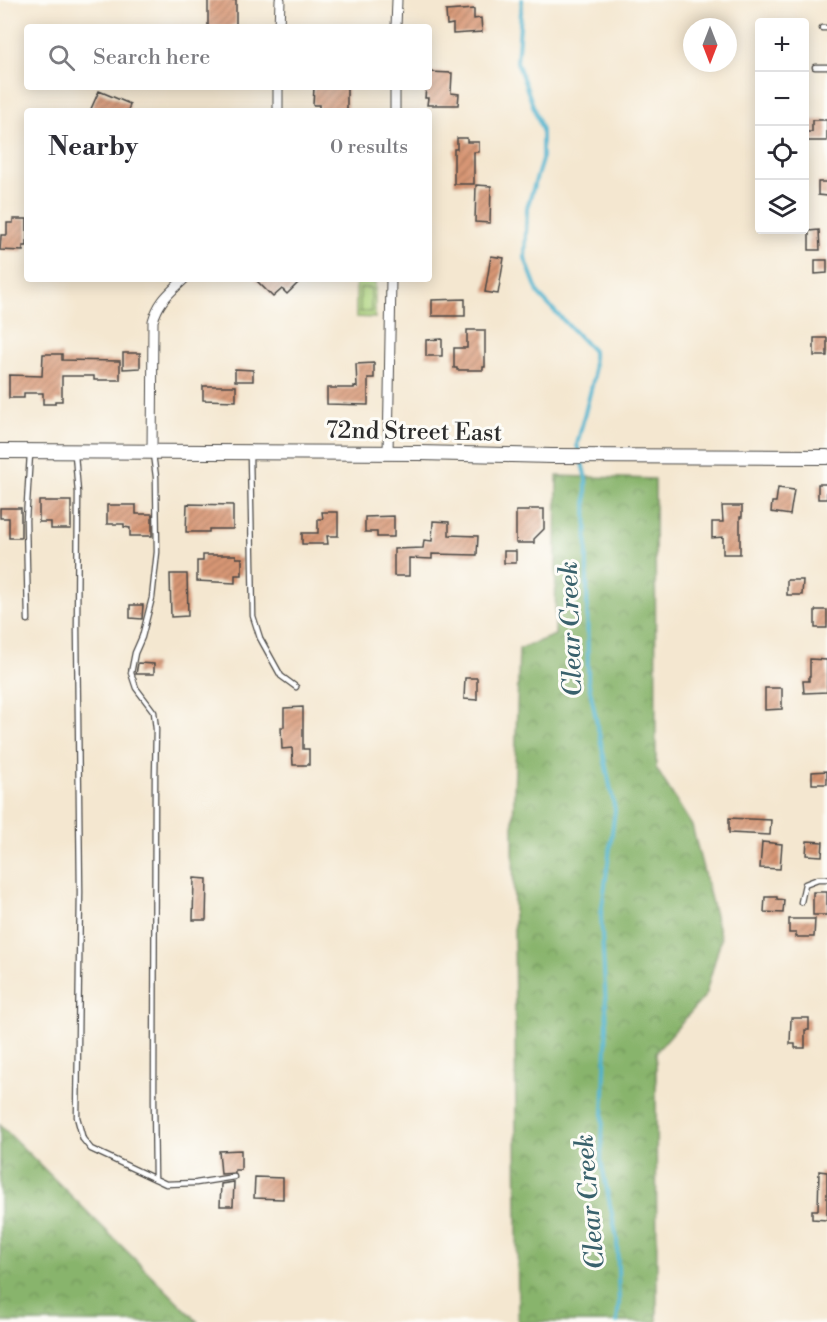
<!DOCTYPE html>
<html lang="en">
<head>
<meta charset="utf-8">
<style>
	:root { --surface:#fff; --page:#f7f7f7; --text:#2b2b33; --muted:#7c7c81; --line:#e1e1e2 }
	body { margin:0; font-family:"Libre Bodoni",serif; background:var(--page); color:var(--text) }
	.controls { position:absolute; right:18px; top:18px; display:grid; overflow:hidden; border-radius:6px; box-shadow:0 3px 15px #0003 }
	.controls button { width:54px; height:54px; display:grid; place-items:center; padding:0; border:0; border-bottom:2px solid var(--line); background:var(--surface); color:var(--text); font:30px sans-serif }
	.compass { position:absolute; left:683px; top:18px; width:54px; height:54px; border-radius:50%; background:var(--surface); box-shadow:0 3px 15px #0003; rotate:180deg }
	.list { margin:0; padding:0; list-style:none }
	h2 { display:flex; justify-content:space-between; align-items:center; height:78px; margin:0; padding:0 24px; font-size:26px }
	h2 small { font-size:20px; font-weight:400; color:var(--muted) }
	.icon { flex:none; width:33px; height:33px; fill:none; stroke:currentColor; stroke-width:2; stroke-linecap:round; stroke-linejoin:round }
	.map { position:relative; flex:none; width:827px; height:1322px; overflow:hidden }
	.search { position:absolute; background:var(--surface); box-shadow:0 3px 15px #0003; left:24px; top:24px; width:408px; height:66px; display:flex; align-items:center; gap:15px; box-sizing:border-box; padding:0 21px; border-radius:6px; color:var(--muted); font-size:22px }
	.panel { position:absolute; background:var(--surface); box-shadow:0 3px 15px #0003; left:24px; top:108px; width:408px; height:174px; border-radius:6px }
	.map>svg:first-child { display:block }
</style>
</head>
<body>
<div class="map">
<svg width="827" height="1322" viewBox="0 0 827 1322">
	<defs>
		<pattern id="forest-crowns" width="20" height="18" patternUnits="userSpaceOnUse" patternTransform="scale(1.5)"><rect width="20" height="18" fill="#88b46c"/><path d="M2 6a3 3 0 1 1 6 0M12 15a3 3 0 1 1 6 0" fill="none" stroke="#6f9359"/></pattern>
		<pattern id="park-tufts" width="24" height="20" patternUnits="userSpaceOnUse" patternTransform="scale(1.5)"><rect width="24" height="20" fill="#abd27c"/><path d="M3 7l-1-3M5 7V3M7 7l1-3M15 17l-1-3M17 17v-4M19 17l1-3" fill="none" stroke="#93b46b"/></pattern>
		<pattern id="building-hatch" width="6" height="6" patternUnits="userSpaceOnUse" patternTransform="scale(1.5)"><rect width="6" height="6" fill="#d79674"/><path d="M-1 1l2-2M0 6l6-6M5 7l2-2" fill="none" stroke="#af7b5f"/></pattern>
	</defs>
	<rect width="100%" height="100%" fill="#fdfcf7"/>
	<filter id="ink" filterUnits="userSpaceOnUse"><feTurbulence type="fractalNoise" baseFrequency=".0167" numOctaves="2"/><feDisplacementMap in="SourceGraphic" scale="12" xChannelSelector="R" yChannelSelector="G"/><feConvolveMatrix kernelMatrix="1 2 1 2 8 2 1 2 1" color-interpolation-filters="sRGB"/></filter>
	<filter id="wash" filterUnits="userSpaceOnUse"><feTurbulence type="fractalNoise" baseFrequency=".008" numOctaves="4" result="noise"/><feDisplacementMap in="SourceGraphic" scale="24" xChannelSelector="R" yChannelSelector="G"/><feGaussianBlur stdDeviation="1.35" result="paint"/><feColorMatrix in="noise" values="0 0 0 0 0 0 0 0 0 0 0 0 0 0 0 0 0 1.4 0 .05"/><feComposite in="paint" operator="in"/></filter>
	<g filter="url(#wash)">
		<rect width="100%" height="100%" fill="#f4e7d0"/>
		<path fill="url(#forest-crowns)" stroke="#5a704c" stroke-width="1.5" d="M557 476 655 479 656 768 692 826 721 939 705 996 656 1052 657 1322H518L513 826 519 649 555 635Z
			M0 1125 198 1322H0Z"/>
		<path fill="url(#park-tufts)" stroke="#6b7e54" stroke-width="1.5" d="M356 282H375V318L356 317Z"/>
		<path fill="#abd27c" stroke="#6b7e54" stroke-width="1.5" d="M360 288H371V312H360Z"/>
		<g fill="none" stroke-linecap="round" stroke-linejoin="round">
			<path stroke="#4eb2cd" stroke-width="4" d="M522 0 517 62 542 130V160L527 208 525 258 539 295 593 351 594 377 577 445 579 452
				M581 459 586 479 588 680 615 810 601 915 607 1025 601 1161 617 1239 619 1303 617 1322"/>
		</g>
		<g id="blocks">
			<path fill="url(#building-hatch)" d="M208 0H236V25H232V27H208Z
				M474 9V19L481 18 482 32 453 34V24L447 25 446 11Z
				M429 72 452 73 451 93 459 94 458 105H427L428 98H425L426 87H429Z
				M314 87H347V111H319V105H313Z
				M99 91 130 104 128 111H90Z
				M812 120H827V141H805V132H812Z
				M457 138H467V142H479V152H474V184H454V149H457Z
				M818 182H827V196L818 195Z
				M476 185 491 186 490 223 475 222Z
				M13 219H27V246H23V251L0 250 1 235H7V223H13Z
				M819 230 820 250H809V231Z
				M491 256 504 258 498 294 485 292Z
				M815 260H827V273L815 274Z
				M255 279H302L287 294 282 289 273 297Z
				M465 299V316H432V300Z
				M467 330H485V367H483V370H457V368H454V348H467Z
				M814 338H827V356H814Z
				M442 339V356H426V340Z
				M123 353H140V368L123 369Z
				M43 354H62V360L120 361V380H94V376H62V401H55V404H43V393H24V398H9V375L42 376Z
				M374 363V378H368V405L327 404V388H354V386L357 387 356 364Z
				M235 369 253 370V381H235Z
				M203 386H236V401L203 400Z
				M818 484H827V499H818Z
				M778 488 794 490 790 515 771 512 772 502H776Z
				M39 501H71V529H51V522H39Z
				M187 504 233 505V529H209V532H186Z
				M107 505H136V514H152V536H130V528L124 527V524H107Z
				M722 506H742V517H740V554H723V537L712 538V522H723Z
				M0 508H21V538H9V518H0Z
				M529 509H544V529L534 539V543H516V511H529Z
				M322 512H338V536H327L328 544H302V533H318V519H323Z
				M394 516V537H377V532H365V517Z
				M433 521 449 522V535L478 536 477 555 432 554V559L409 558V576H394V549L423 548 424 540 432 541Z
				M504 551H516V563H504Z
				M203 555H236V558H242V575H235V583L197 581V561H203Z
				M170 574H187L188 616 171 617Z
				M787 580H803L802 595H787Z
				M130 605H143L142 619 130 618Z
				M815 610H827V628H815Z
				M810 659 827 660V692L804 693 803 681H809V676H810Z
				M138 663 154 664V674H136Z
				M465 678H477V700L464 699Z
				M765 688H782V709L765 710Z
				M303 707V749H309V765H293L292 748 282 749 281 727H284V708Z
				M827 771V784H812V772Z
				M729 818 771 820 770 835 729 833Z
				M807 841 823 842 822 856 806 855Z
				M762 842 782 844 780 869 760 868Z
				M194 878 207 879 206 920H193Z
				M813 892H827V915H813Z
				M765 897H777V899L784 900 783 913 764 912Z
				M789 919H815L814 937H796V933H789Z
				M791 1018H809V1030H805V1048H795V1044H790Z
				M241 1150V1170H235V1173L221 1174 219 1151Z
				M819 1171 827 1172V1220L812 1219V1210H818Z
				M255 1177 283 1178V1199L254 1198Z
				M234 1182 233 1206H220L221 1184Z"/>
		</g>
	</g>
	<g filter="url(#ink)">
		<use href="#blocks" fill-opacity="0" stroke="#494744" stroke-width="1.5"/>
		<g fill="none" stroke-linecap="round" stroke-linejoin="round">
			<defs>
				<path id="lane" d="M822 28H827
					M815 67H827
					M75 454 78 493 77 629 80 892 77 1117 83 1139 91 1149 166 1184 196 1183 234 1177
					M153 454 156 477 157 552 152 598 142 637 135 653 131 673 136 688 154 712 156 729 155 777 154 1101 155 1179
					M250 455 253 616 260 638 281 676 296 687
					M28 620 26 520 30 454
					M801 902 805 884 818 879H827"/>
				<path id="street" d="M279 27 280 0
					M396 27 397 0
					M278 111V87
					M395 111V87
					M152 452 153 321C159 300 169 294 184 279
					M388 453 391 279"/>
				<path id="secondary" d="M0 451 419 453 552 456 827 457"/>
			</defs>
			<use href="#lane" stroke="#494744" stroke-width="7"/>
			<use href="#street" stroke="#494744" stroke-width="11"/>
			<use href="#secondary" stroke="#494744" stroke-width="16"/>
			<use href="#lane" stroke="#fff" stroke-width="4.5"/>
			<use href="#street" stroke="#fff" stroke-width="9"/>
			<use href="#secondary" stroke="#fff" stroke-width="14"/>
		</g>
	</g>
	<g text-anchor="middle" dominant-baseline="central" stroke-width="6" stroke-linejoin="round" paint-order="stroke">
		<g font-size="24" fill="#2b2b2b" stroke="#fdfcf7">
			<text transform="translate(414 432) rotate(1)">72nd Street East</text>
		</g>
		<g font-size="26" font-style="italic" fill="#39616c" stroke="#fdfcf7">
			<text transform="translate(571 629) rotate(-92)">Clear Creek</text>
			<text transform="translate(590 1202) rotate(-95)">Clear Creek</text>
		</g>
	</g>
</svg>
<div class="controls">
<button>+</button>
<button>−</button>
<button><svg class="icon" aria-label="locate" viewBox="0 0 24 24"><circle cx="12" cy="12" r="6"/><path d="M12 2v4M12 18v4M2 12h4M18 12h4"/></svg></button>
<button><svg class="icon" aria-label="layers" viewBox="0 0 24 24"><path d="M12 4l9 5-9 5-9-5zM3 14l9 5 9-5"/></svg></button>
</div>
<svg class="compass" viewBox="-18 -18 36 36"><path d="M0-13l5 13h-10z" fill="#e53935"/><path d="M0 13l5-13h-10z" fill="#7c7c81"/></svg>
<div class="search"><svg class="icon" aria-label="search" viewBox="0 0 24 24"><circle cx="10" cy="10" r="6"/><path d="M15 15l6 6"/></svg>Search here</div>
<section class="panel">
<h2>Nearby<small>0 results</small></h2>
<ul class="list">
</ul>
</section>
</div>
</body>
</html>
